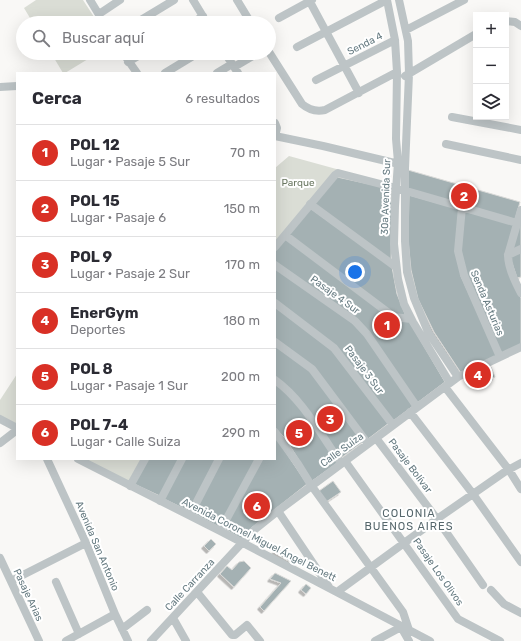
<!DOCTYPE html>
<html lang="es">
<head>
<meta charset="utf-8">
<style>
	:root { --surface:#fff; --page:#f7f7f7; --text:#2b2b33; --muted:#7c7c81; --line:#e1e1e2; --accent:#d93025 }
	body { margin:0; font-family:Rubik,sans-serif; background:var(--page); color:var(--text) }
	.controls { position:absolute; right:12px; top:12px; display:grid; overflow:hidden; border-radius:0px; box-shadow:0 4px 16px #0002 }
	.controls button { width:36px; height:36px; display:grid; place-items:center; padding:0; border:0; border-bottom:1px solid var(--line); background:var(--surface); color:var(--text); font:20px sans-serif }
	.you { position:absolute; left:355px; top:272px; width:14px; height:14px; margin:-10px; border:3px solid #fff; border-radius:50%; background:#1a73e8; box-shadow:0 0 0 6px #1a73e833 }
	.badge { display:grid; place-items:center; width:26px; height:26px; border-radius:50%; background:var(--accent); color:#fff; font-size:13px; font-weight:700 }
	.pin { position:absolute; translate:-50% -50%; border:2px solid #fff; box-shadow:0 1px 4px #0006 }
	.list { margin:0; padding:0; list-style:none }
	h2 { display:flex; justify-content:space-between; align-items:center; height:52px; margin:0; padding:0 16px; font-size:17px }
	h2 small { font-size:13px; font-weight:400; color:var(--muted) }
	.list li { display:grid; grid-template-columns:26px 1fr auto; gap:12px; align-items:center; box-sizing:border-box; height:56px; padding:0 16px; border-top:1px solid var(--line) }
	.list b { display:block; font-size:15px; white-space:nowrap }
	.list p { margin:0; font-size:13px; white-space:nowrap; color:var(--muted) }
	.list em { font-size:13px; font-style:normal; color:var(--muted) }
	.icon { flex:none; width:22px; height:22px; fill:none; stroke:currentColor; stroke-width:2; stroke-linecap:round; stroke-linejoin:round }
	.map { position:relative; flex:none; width:521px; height:641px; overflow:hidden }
	.search { position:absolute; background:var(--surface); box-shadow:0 4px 16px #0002; left:16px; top:16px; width:260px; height:44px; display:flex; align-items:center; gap:10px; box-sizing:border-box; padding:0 14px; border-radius:22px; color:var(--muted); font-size:15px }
	.panel { position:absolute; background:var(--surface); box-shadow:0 4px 16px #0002; left:16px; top:72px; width:260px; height:388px; border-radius:0px }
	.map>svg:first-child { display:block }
</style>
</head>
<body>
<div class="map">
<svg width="521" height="641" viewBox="0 0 521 641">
	<defs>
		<filter id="shadow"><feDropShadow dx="-2.5" dy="2.5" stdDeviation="0" flood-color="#0004"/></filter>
	</defs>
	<rect width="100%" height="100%" fill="#f9f8f6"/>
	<path fill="#daddd5" d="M36 0H83L98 23H33L24 8Z
		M51 53H98L65 73H63Z
		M289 156 340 170 275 246V168Z
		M17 374V427L0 418V400Z
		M79 459H145L130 486Z"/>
	<path fill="#a4b1b3" stroke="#dadad8" filter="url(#shadow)" d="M408 170 520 202 515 220 408 190Z
		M337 177 392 189 391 263 313 204Z
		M409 195 459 209 461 276 497 356 461 373 434 332 418 299 411 270 408 240Z
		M310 208 392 267 397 294 406 316 394 314 288 234Z
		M464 211 514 224 505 256 513 283 521 298V345L501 354 467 277 460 251Z
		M521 218V246L508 252Z
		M285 238 392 318 408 319 445 382 417 403 368 332 275 262V251Z
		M521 252V277L517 278 510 257Z
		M275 267 345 316 366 337 413 406 393 421 336 346 275 301Z
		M275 307 333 349 389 423 368 439 312 366 275 340Z
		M275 344 310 370 363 442 341 458 275 377Z
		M491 367 495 377 481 383 472 375Z
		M275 383 293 399 340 461 312 481 285 438 275 428Z
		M275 436 307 484 250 529 242 539 223 528 261 459H275Z
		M147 459H180L160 496 134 484Z
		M185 459H217L189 511 164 499Z
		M222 459H256L219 527 193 513Z
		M333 481 341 492 326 502 319 491Z
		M211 539 216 544 209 551 204 546Z
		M277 548 293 557 290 562 274 552Z
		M244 561 251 568 234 587 220 574 227 566 232 570 239 562Z
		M275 573 291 581 264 611 260 607 281 583 270 579Z
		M306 584 311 588 306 594 301 590Z"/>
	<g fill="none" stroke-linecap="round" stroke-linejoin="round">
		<path stroke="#bdc4c6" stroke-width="8" d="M90 0 104 23
			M193 0 207 23
			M237 0 251 23
			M309 0 359 93
			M387 0 395 40 397 72 396 139 398 162 395 206 394 244 398 279 404 304 413 322 450 383
			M399 0 408 41 409 74 405 168V241L407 272 414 298 428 332 458 377
			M99 14 120 0
			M279 18 312 0
			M506 21 515 22 521 26
			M136 23 174 0
			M192 23 203 16
			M406 30 464 0
			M297 47 387 0
			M269 52 302 104C309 110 316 112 325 110L397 72
			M123 53 137 73
			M225 53 238 73
			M128 62 143 53
			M234 67 258 53
			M165 73 198 53
			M217 73 232 64
			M405 76 476 34
			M316 80 395 40
			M0 87 17 86
			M452 117 521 130
			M275 123 277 128 275 136
			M275 136 323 146 403 165
			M446 144 521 160
			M310 204 396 267
			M462 207 458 251 464 275 500 357
			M521 210 508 255C508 268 515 282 521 293
			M285 235 394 317 411 319
			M275 247 335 175 338 173 396 188 517 223
			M508 255 521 249
			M275 265 355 321 367 334 417 407
			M275 303 334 348 393 425
			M275 342 312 369 368 444
			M275 380C304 401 320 434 341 463
			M445 387 509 470 521 489
			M410 412 473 494 521 562
			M0 419 17 428
			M275 432 298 464 311 485 403 612 409 630
			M376 438 437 519 483 585
			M0 443 17 430
			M47 459 86 543 115 614 128 641
			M78 459 220 531 430 641
			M345 461 458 619 500 641
			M130 486 145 459
			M160 501 182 459
			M278 511 329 587
			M190 515 219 459
			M220 531 259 459
			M0 558 39 641
			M11 581 86 543
			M56 582 79 634
			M491 590 504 604 521 613
			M197 592 232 635H235L247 625 260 641
			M337 592 437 519 506 471 521 463
			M173 618 186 641
			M401 627 409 641
			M122 629 147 610
			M66 641 115 614
			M151 641 253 531 278 511 458 377 521 347
			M375 641 403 626"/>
	</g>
	<g text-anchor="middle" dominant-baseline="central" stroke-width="4" stroke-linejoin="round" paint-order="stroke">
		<g font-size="10" fill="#657a80" stroke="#fff">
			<text transform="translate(365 44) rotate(-27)">Senda 4</text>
			<text transform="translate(386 197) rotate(-88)">30a Avenida Sur</text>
			<text transform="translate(335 295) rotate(36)">Pasaje 4 Sur</text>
			<text transform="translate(487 303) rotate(67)">Senda Asturias</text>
			<text transform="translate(364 370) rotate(53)">Pasaje 3 Sur</text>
			<text transform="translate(342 450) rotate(-36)">Calle Suiza</text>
			<text transform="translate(410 466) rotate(53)">Pasaje Bolívar</text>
			<text transform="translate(259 540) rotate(27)">Avenida Coronel Miguel Ángel Benett</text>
			<text transform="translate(97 546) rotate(67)">Avenida San Antonio</text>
			<text transform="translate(438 572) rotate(55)">Pasaje Los Olivos</text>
			<text transform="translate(190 585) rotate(-47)">Calle Carranza</text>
			<text transform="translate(28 595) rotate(65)">Pasaje Arias</text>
		</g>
		<g font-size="10" fill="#6c7963" stroke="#fff">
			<text x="298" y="183">Parque</text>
		</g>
		<g font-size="11" letter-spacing="1" fill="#56676c" stroke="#fff">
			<text x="409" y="513">COLONIA<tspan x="409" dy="13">BUENOS AIRES</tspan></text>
		</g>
	</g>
</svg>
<div class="controls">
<button>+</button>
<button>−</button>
<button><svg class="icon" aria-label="layers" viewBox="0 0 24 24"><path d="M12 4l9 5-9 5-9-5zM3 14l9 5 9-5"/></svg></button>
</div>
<div class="you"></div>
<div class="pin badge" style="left:387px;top:325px">1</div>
<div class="pin badge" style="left:464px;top:196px">2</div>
<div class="pin badge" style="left:330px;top:419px">3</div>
<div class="pin badge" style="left:478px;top:375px">4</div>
<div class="pin badge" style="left:299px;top:433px">5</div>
<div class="pin badge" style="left:257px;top:506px">6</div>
<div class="search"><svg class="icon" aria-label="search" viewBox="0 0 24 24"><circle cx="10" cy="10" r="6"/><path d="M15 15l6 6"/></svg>Buscar aquí</div>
<section class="panel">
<h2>Cerca<small>6 resultados</small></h2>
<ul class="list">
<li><span class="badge">1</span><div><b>POL 12</b><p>Lugar · Pasaje 5 Sur</p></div><em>70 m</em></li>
<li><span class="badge">2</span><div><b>POL 15</b><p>Lugar · Pasaje 6</p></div><em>150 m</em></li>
<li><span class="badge">3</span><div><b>POL 9</b><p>Lugar · Pasaje 2 Sur</p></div><em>170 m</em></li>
<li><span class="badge">4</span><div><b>EnerGym</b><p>Deportes</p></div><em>180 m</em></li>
<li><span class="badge">5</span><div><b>POL 8</b><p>Lugar · Pasaje 1 Sur</p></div><em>200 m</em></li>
<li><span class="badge">6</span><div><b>POL 7-4</b><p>Lugar · Calle Suiza</p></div><em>290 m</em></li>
</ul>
</section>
</div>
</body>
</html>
